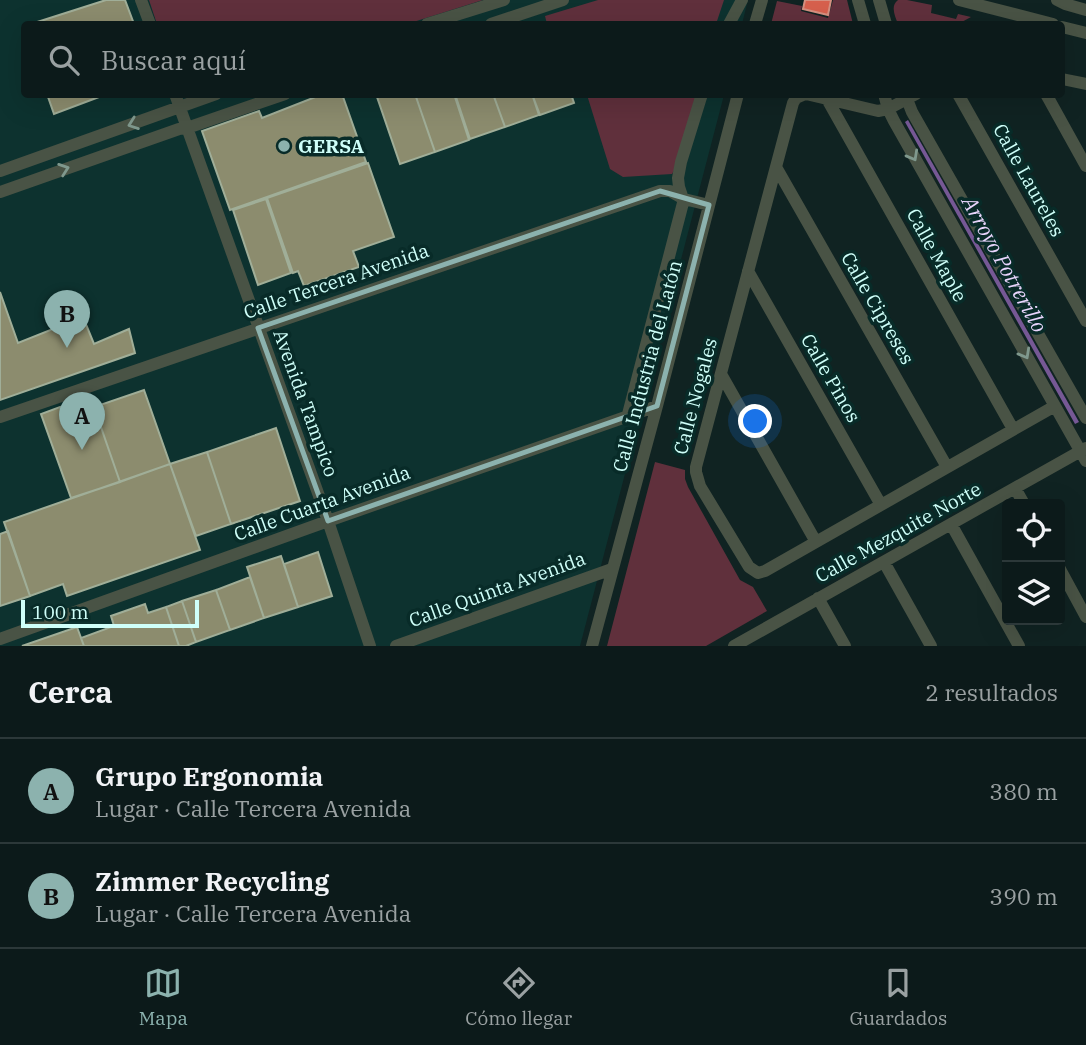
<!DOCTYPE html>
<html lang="es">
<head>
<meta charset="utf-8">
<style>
	:root { --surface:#0c1a1a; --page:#152323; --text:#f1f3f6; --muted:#9aa1a2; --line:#2c3839; --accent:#8cb2ae }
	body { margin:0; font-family:"IBM Plex Serif",serif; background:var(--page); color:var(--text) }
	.controls { position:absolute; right:21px; bottom:21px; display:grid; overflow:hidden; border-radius:7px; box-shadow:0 7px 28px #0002 }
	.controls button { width:63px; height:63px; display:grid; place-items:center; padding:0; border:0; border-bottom:2px solid var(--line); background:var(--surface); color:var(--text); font:35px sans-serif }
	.scale { position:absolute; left:21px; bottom:18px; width:178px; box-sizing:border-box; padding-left:7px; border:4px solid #cffff9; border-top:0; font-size:19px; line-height:24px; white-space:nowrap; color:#cffff9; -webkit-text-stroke:5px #082b28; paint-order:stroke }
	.you { position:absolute; left:756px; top:422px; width:24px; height:24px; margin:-18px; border:5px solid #fff; border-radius:50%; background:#1a73e8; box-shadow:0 0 0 10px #1a73e833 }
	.badge { display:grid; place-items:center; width:46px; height:46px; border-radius:50%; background:var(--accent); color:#111; font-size:23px; font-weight:700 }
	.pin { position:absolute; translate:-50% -58px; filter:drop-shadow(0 2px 4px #0008) }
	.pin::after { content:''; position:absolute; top:37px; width:24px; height:21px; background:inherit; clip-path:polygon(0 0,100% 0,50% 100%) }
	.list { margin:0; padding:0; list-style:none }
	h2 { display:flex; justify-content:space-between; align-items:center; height:91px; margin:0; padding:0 28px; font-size:30px }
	h2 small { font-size:23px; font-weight:400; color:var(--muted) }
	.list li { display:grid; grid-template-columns:46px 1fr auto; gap:21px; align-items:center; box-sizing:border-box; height:105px; padding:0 28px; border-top:2px solid var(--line) }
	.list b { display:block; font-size:26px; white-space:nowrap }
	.list p { margin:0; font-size:23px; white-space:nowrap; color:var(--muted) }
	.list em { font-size:23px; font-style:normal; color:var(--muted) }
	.icon { flex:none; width:38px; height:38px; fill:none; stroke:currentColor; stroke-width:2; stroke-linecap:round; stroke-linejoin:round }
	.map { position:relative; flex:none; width:1086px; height:646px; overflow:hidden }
	.search { position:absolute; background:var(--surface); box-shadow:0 7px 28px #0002; left:21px; right:21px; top:21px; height:77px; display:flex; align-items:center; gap:18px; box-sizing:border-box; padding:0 24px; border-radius:7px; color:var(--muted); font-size:26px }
	.sheet { height:301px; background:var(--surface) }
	nav { display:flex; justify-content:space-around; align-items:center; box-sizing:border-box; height:98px; border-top:2px solid var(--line); background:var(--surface); font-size:19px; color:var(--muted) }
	nav a { display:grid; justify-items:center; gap:4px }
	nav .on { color:var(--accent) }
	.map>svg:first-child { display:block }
</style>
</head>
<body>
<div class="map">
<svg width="1086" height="646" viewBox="0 0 1086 646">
	<rect width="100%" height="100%" fill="#102322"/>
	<path fill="#0d322f" d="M0 0H748L742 24H24V94L724 95 580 646H0Z"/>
	<path fill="#60303c" d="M149 0H483L407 24H157Z
		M598 0H724L716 24H547L545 16Z
		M833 0H847L853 24H771L777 1 802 6 801 11 828 18Z
		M907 0 932 5 931 13 956 19 958 14 971 17 958 24H898C895 16 890 6 898 0Z
		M587 95H697L677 165 672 174 623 177 610 169Z
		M655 462 685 470V479L688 487 740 580 753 587 767 611 706 646H607Z"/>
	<path fill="#765895" d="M908 120 1079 422 1075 424 905 122Z"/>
	<path fill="#d6604d" stroke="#d49081" stroke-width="2" d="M805 0H831L828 15 803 9Z"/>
	<path fill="#8c8c6e" stroke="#a0ae98" stroke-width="2" d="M106 0H125L134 24H31Z
		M47 94H107L54 114Z
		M323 94H342L366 162 230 210 202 131 259 111 262 118Z
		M376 94H415L435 152 400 164Z
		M415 94H454L469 140 435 152Z
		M455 94H493L505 127 470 139Z
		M493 94H532L539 115 505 127Z
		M532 94H571L574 103 540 115Z
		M368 163 394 237 353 251 359 267 304 286 298 271 293 273 267 198Z
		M266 199 291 273 258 285 233 210Z
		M0 292 18 343 83 317 94 344 129 329 135 353 0 400Z
		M144 390 170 464 120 482 94 407Z
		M60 407 64 419 94 407 120 482 71 498 41 414Z
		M276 428 300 501 231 524 207 452Z
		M207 452 231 524 196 536 170 464Z
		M170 464 200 550 67 596 63 584 30 596 4 522Z
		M8 531 30 596 0 606V534Z
		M318 552 332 596 298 607 284 564Z
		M281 556 298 607 264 618 247 567Z
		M250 577 264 618 230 630 216 590Z
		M216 590 230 630 196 642 182 601Z
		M182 601 196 642 186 646H179L166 607Z
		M145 604 148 613 166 607 179 646H84L81 638 114 626 111 616Z
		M77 627 84 646H22Z"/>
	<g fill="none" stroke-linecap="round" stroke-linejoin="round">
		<path stroke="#495345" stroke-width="12" d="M141 0 150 24
			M858 0 865 24
			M879 0 886 24
			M959 0 1053 24
			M1057 0 1065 4 1086 10
			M427 24 504 0
			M491 24 563 0
			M729 24 742 0
			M755 24 762 0
			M1062 27 1086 33
			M1062 79 1086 84
			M175 94 328 521 370 646
			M805 94 796 98 793 103 696 467V472L700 486 749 567 758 573 765 571 1055 406
			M806 94 878 111 888 109 916 94
			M884 94 888 109 894 121 1086 461
			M905 94 912 112 1086 418
			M958 94 1086 321
			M1046 94 1086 166
			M827 99 1013 429
			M776 167 947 467
			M0 171 216 94
			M0 192 179 129 187 128 285 94
			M683 199 679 187 678 178 681 162 702 94
			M748 271 881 505
			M721 374 816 542
			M0 417 660 191H670L684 199 709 205
			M627 418 684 199
			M1015 488 1024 504
			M951 524 1019 646
			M884 562 931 646
			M1060 569 1086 617
			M818 598 845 646
			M0 639 328 521 657 406
			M396 646 612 569
			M592 646 657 406 738 94
			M734 646 1086 448"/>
	</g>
	<defs><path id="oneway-chevron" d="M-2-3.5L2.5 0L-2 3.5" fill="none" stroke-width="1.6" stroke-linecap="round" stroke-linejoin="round" transform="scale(1.75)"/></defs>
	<g stroke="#7f988d">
		<use href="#oneway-chevron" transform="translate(133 124) rotate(160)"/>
		<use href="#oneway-chevron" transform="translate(913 156) rotate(61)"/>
		<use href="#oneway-chevron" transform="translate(64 169) rotate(-19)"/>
		<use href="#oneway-chevron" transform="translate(1025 354) rotate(61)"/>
	</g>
	<path fill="none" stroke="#8cb2ae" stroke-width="5" stroke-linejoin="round" d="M660 191 709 205 657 406 328 521 258 328Z"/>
	<circle fill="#8cb2ae" stroke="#082b28" stroke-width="2.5" cx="284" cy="146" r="7"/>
	<g text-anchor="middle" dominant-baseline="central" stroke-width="7" stroke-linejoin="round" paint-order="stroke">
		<g font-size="19" font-weight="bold" fill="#cffff9" stroke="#082b28" text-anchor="start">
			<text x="298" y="146">GERSA</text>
		</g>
		<g font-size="19" fill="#cffff9" stroke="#082b28">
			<text transform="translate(1029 180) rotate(61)">Calle Laureles</text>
			<text transform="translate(937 255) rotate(61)">Calle Maple</text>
			<text transform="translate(336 281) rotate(-19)">Calle Tercera Avenida</text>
			<text transform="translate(878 308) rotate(60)">Calle Cipreses</text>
			<text transform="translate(647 366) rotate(-75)">Calle Industria del Latón</text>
			<text transform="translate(831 378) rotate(60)">Calle Pinos</text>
			<text transform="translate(695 396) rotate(-75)">Calle Nogales</text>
			<text transform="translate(306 403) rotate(70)">Avenida Tampico</text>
			<text transform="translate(322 503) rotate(-20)">Calle Cuarta Avenida</text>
			<text transform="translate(898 532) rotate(-29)">Calle Mezquite Norte</text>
			<text transform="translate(497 589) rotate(-20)">Calle Quinta Avenida</text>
		</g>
		<g font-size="21" font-style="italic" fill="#e8d5fc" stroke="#082b28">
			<text transform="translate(1005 264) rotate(61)">Arroyo Potrerillo</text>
		</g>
	</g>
</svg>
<div class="controls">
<button><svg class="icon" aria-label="locate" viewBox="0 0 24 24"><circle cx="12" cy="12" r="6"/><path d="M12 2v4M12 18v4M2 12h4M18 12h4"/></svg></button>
<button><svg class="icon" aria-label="layers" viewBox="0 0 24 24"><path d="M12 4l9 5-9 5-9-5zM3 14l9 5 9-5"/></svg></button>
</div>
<div class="scale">100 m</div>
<div class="you"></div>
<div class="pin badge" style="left:82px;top:450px">A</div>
<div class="pin badge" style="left:67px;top:348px">B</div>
<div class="search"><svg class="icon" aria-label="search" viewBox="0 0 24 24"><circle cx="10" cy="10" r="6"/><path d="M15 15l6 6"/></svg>Buscar aquí</div>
</div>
<section class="sheet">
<h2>Cerca<small>2 resultados</small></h2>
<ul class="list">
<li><span class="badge">A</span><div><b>Grupo Ergonomia</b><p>Lugar · Calle Tercera Avenida</p></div><em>380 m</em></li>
<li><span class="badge">B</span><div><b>Zimmer Recycling</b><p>Lugar · Calle Tercera Avenida</p></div><em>390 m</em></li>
</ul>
</section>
<nav>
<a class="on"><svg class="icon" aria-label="map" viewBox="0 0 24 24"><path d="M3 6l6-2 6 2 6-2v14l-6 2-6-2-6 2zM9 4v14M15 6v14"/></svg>Mapa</a>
<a><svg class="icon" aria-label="directions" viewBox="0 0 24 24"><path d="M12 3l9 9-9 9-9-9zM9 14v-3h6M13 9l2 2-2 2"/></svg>Cómo llegar</a>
<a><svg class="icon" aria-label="saved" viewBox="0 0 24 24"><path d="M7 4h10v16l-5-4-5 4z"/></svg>Guardados</a>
</nav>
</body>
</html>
